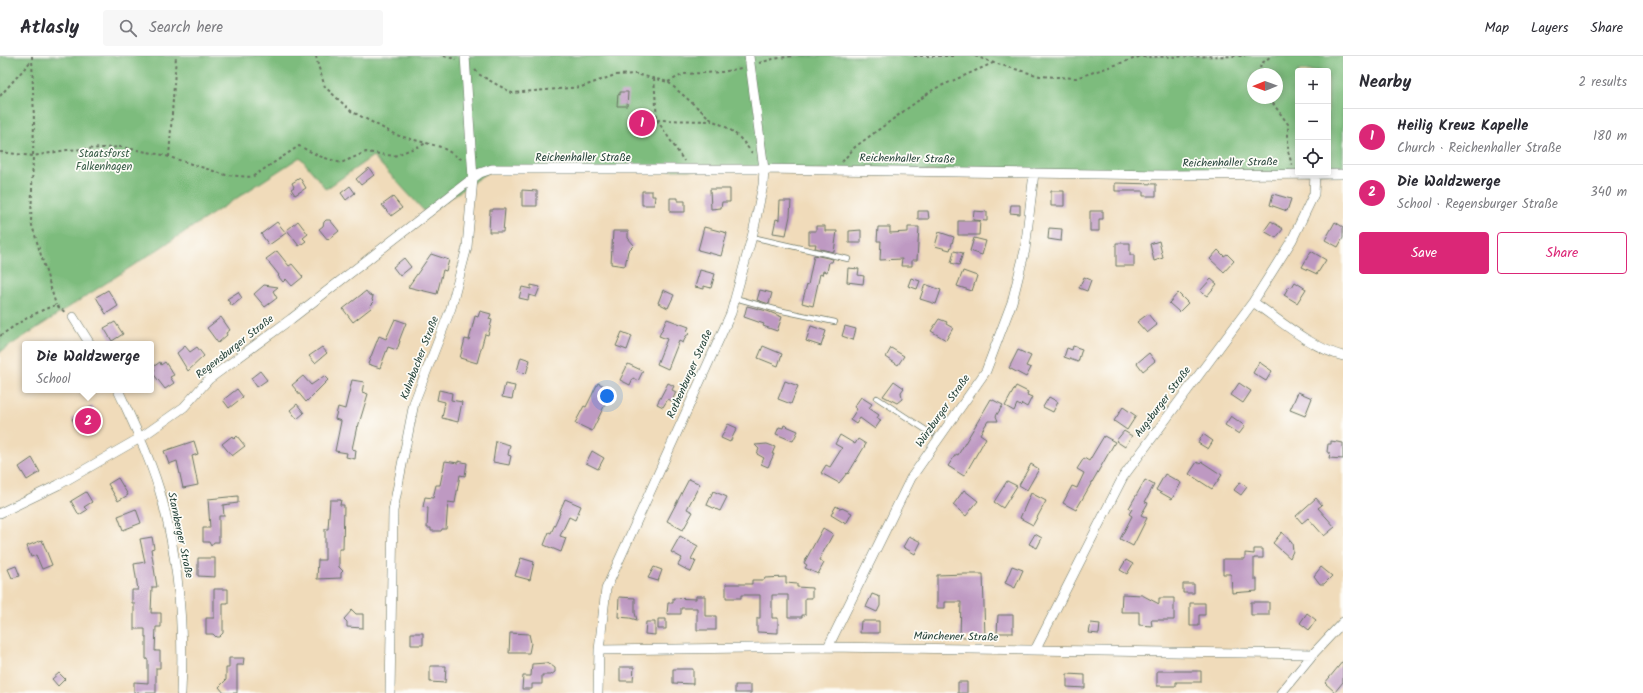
<!DOCTYPE html>
<html lang="en">
<head>
<meta charset="utf-8">
<style>
	:root { --surface:#fff; --page:#f7f7f7; --text:#2b2b33; --muted:#7c7c81; --line:#e1e1e2; --accent:#db2777 }
	body { margin:0; font-family:Kalam,sans-serif; background:var(--page); color:var(--text) }
	.controls { position:absolute; right:12px; top:12px; display:grid; overflow:hidden; border-radius:4px; box-shadow:0 2px 10px #0003 }
	.controls button { width:36px; height:36px; display:grid; place-items:center; padding:0; border:0; border-bottom:1px solid var(--line); background:var(--surface); color:var(--text); font:20px sans-serif }
	.compass { position:absolute; left:1247px; top:12px; width:36px; height:36px; border-radius:50%; background:var(--surface); box-shadow:0 2px 10px #0003; rotate:269deg }
	.you { position:absolute; left:607px; top:340px; width:14px; height:14px; margin:-10px; border:3px solid #fff; border-radius:50%; background:#1a73e8; box-shadow:0 0 0 6px #1a73e833 }
	.badge { display:grid; place-items:center; width:26px; height:26px; border-radius:50%; background:var(--accent); color:#fff; font-size:13px; font-weight:700 }
	.pin { position:absolute; translate:-50% -50%; border:2px solid #fff; box-shadow:0 1px 4px #0006 }
	.popup { position:absolute; left:22px; top:285px; width:132px; height:52px; box-sizing:border-box; display:grid; place-content:center; border-radius:4px; background:var(--surface); filter:drop-shadow(0 1px 3px #0005); font-size:13px; white-space:nowrap; color:var(--muted) }
	.popup b { font-size:15px; color:var(--text) }
	.popup::after { content:''; position:absolute; left:50%; top:100%; margin-left:-8px; border:8px solid transparent; border-top-color:var(--surface) }
	.list { margin:0; padding:0; list-style:none }
	h2 { display:flex; justify-content:space-between; align-items:center; height:52px; margin:0; padding:0 16px; font-size:17px }
	h2 small { font-size:13px; font-weight:400; color:var(--muted) }
	.list li { display:grid; grid-template-columns:26px 1fr auto; gap:12px; align-items:center; box-sizing:border-box; height:56px; padding:0 16px; border-top:1px solid var(--line) }
	.list b { display:block; font-size:15px; white-space:nowrap }
	.list p { margin:0; font-size:13px; white-space:nowrap; color:var(--muted) }
	.list em { font-size:13px; font-style:normal; color:var(--muted) }
	.actions { display:flex; gap:8px; padding:12px 16px }
	.actions a { flex:1; padding:9px 0; border:1px solid var(--accent); border-radius:4px; text-align:center; font-size:14px; color:var(--accent) }
	.actions .main { background:var(--accent); color:#fff }
	.icon { flex:none; width:22px; height:22px; fill:none; stroke:currentColor; stroke-width:2; stroke-linecap:round; stroke-linejoin:round }
	.map { position:relative; flex:none; width:1343px; height:637px; overflow:hidden }
	header { display:flex; align-items:center; gap:24px; box-sizing:border-box; height:56px; padding:0 20px; background:var(--surface); border-bottom:1px solid var(--line) }
	header strong { font-size:19px }
	nav { display:flex; gap:22px; margin-inline-start:auto; font-size:14px }
	.search { width:280px; height:36px; background:var(--page); display:flex; align-items:center; gap:10px; box-sizing:border-box; padding:0 14px; border-radius:4px; color:var(--muted); font-size:15px }
	main { display:flex }
	aside { flex:1; background:var(--surface) }
	.map>svg:first-child { display:block }
</style>
</head>
<body>
<header>
<strong>Atlasly</strong>
<div class="search"><svg class="icon" aria-label="search" viewBox="0 0 24 24"><circle cx="10" cy="10" r="6"/><path d="M15 15l6 6"/></svg>Search here</div>
<nav><a>Map</a><a>Layers</a><a>Share</a></nav>
</header>
<main>
<div class="map">
<svg width="1343" height="637" viewBox="0 0 1343 637">
	<rect width="100%" height="100%" fill="#fdfcf7"/>
	<filter id="ink" filterUnits="userSpaceOnUse"><feTurbulence type="fractalNoise" baseFrequency=".025" numOctaves="2"/><feDisplacementMap in="SourceGraphic" scale="8" xChannelSelector="R" yChannelSelector="G"/><feConvolveMatrix kernelMatrix="1 2 1 2 8 2 1 2 1" color-interpolation-filters="sRGB"/></filter>
	<filter id="wash" filterUnits="userSpaceOnUse"><feTurbulence type="fractalNoise" baseFrequency=".012" numOctaves="4" result="noise"/><feDisplacementMap in="SourceGraphic" scale="16" xChannelSelector="R" yChannelSelector="G"/><feGaussianBlur stdDeviation="0.9" result="paint"/><feColorMatrix in="noise" values="0 0 0 0 0 0 0 0 0 0 0 0 0 0 0 0 0 1.4 0 .05"/><feComposite in="paint" operator="in"/></filter>
	<g filter="url(#wash)">
		<rect width="100%" height="100%" fill="#f0dbba"/>
		<path fill="#7dbc7d" stroke="#4e7c58" fill-rule="evenodd" d="M0 0H1343V117L492 113 427 158 373 100 326 133 300 101 0 296ZM1298 15H1328V117H1298ZM1253 18H1277V42H1253Z"/>
		<g id="blocks">
			<path fill="#be99c2" d="M620 36H628L627 50H617L618 38 620 39Z
				M638 60H646V73L638 74V69L634 67 638 64Z
				M369 112 374 119 361 129 356 123Z
				M300 122 306 132 295 139 291 133 294 131 292 127Z
				M1115 127 1156 128V140H1143V135H1115Z
				M350 130 355 137 346 144 341 137Z
				M710 133H730V146H722L721 152 711 153Z
				M522 134 537 135V150H522Z
				M642 135H652V140H655L654 149H642Z
				M1051 135H1064V150H1051Z
				M1273 138 1291 143 1287 155 1270 149Z
				M393 141 402 152 391 160 382 149Z
				M670 142H678V145H685V156H670Z
				M780 145H791L790 160 786 179 773 177 776 163 779 164Z
				M1011 149H1020V158L1010 157Z
				M493 153H505L503 176H489L490 154H493Z
				M918 155H928L929 163H918Z
				M974 155 987 156V165L973 164Z
				M1090 155H1103V163H1099V175H1090Z
				M326 164H330L339 175 328 184 319 173 323 170 324 166Z
				M298 165 308 178 303 182 306 185 299 190 287 174Z
				M958 165H980L979 179H958Z
				M1271 165 1283 173 1276 182 1264 175Z
				M277 166 286 177 269 189 261 178Z
				M1335 166 1343 171V182L1338 191 1325 184Z
				M816 170H825V175H837L834 196 815 192 816 188H809V175H816Z
				M704 171 727 177 721 200 698 194Z
				M878 171H890V177L908 176V171H919L917 204H912V210H901L902 203 880 204 881 185H877Z
				M1049 172 1062 173 1061 185 1048 183Z
				M861 174V187H849V175Z
				M613 175H628V182L634 189 628 195 625 210 611 208Z
				M939 176 954 181 950 194 935 190Z
				M974 182 986 185 982 199 970 195Z
				M1159 185 1163 202 1154 205 1150 188Z
				M1116 187H1130V199H1134V210H1116Z
				M1218 194 1224 200 1227 198 1234 205 1224 216 1210 203Z
				M277 195 289 210 292 208 303 221 292 230 286 223 283 226 278 220 279 219 266 203Z
				M954 195 963 197 959 209 951 207Z
				M1311 195 1326 204 1317 218 1302 211Z
				M431 198 449 204 446 215 443 214 437 238 408 231Z
				M814 199 833 203 832 206H829L827 216 823 215 822 219 820 218 813 250 802 247 807 228 808 229Z
				M404 202 411 211 400 220 393 211Z
				M848 212 859 213 858 219 864 220 863 228 847 226Z
				M700 214 715 218 711 232 704 230V233L695 231Z
				M963 215 977 220 972 235 957 230Z
				M1084 221 1091 224 1087 235 1079 232Z
				M911 222 920 225 917 233 908 230Z
				M1211 223 1217 228 1207 240 1200 235Z
				M1295 226 1306 233 1297 247 1284 239 1289 230 1292 231Z
				M925 228 941 234 936 248 920 243Z
				M264 229 278 231 273 235 277 242 265 251 254 238Z
				M531 229 540 231 536 241 529 239 528 244 519 242 522 231 531 233Z
				M108 234 118 250 106 258 96 241Z
				M663 234 674 239 668 252 658 247Z
				M760 234 772 237 769 248 757 244Z
				M366 235 369 239 373 240 372 244 374 246 370 250 371 252 353 266 343 253Z
				M238 236 242 242 232 250 227 243Z
				M1178 237 1188 247 1179 256 1169 247Z
				M747 250 767 255 782 261 777 275 763 270 764 268 744 261Z
				M480 255 491 258 489 263 492 264 488 279 485 278 477 307 460 302 465 283 469 284 475 260 478 261Z
				M1148 258 1157 269 1147 277 1137 266Z
				M221 261 230 274 226 277 227 279 218 287 207 272Z
				M395 263 406 267 399 285H400L397 294 388 291 380 312 368 308 379 280 386 283Z
				M667 263 689 271 687 275 689 278 686 280 683 287 679 285 668 313 657 308 667 283 659 280Z
				M939 263 947 266 946 268 953 272 946 284 931 275Z
				M115 266 123 278 112 285 104 272Z
				M811 270 826 275 821 290 806 285Z
				M845 270 856 273 853 284 842 280Z
				M622 276 632 280 627 294 616 290Z
				M185 290 190 296 197 291 204 300 188 315 177 297Z
				M763 290 782 298 778 310 758 302Z
				M1073 290 1082 293 1078 306 1064 301 1067 292 1072 294Z
				M322 291 327 297 315 307 309 300Z
				M891 292 904 300 898 309 886 301Z
				M1018 294 1031 300 1026 310 1031 312 1026 321 1009 312Z
				M1149 297 1155 305 1143 315 1137 307Z
				M521 301 530 304 526 318 517 315Z
				M160 306 161 309 165 306 174 319 170 321 174 327 165 333 152 316 155 314 153 311Z
				M1259 306 1272 315 1266 325 1253 317Z
				M628 308 643 315 638 325 633 322 630 329 620 324Z
				M260 315 267 324 257 331 251 322Z
				M303 320 311 329 324 320 328 324 306 346 292 329Z
				M352 324 364 326 362 336 368 338 358 371 357 370 352 393 356 394 355 403 346 401 347 397 335 395 341 365 335 363 338 351 345 353Z
				M785 325 798 330 791 348 778 343Z
				M894 325 904 332 901 336 902 343 897 347 883 340Z
				M598 327 612 334 592 375 575 367 584 350 586 351Z
				M668 327 674 330 672 334 676 336 672 345 668 343 663 351 657 348Z
				M1239 327 1251 335 1243 347 1231 339Z
				M505 328 515 330 512 343 502 341Z
				M1016 330 1028 336 1027 339 1032 341 1027 351 1022 348 1020 350 1017 348 1014 355 1005 350Z
				M237 333 243 341 229 352 223 344Z
				M439 334 452 337 451 344 462 346 458 366 442 362 445 346 437 344Z
				M1298 336 1312 342 1305 360 1290 354Z
				M861 341 872 348 869 352 879 359 877 362 881 364 875 373 860 362 856 368 850 364 857 353 854 351Z
				M1049 341 1058 346 1053 356 1043 351Z
				M991 343 1003 349 996 360 998 365H988L980 378 986 382 964 420 948 410 956 398 958 399Z
				M297 348 304 357 297 363 290 354Z
				M92 350 97 359 77 371 72 363Z
				M1123 351 1136 360 1127 374 1114 365Z
				M1231 360 1245 370 1239 378 1225 369Z
				M728 368 737 372 730 386 721 382Z
				M784 369 798 375 793 385 776 378 779 371 783 372Z
				M1124 375 1132 380 1125 391 1116 385Z
				M1203 378 1213 385 1208 393 1198 387Z
				M840 379 855 388 858 383 866 388 848 418 847 417 839 427 821 417 826 409 830 411 842 392 835 388Z
				M232 380 234 383 237 380 245 390 232 400 222 388Z
				M1104 380 1115 386 1076 454 1063 447 1072 430 1077 432 1084 417 1077 413 1084 402 1089 405Z
				M194 385 198 398 192 400 198 429 183 432 177 405 169 408 164 395Z
				M496 385 510 389 508 399 511 400 509 409 493 406Z
				M1331 385 1343 387V403L1329 402 1330 397 1327 396 1328 388H1331Z
				M767 388 775 391 772 398H774L768 411 761 408 764 402 757 398 759 393 755 389Z
				M592 395 604 402 598 413 586 407Z
				M32 402 40 416 27 424 19 411Z
				M445 405 458 407V405L467 407 465 420 460 419 455 447 448 446 446 473H442L441 475H431V472H427L428 452 423 451 425 441 433 442 436 429H440Z
				M1197 406 1200 408 1202 406 1222 419 1212 433 1189 418Z
				M1031 408 1039 413 1027 434 1019 429Z
				M1165 418 1181 427 1172 443 1156 434Z
				M118 422 128 439 118 445 108 428Z
				M689 423 700 428 687 453 693 456 683 474 667 465Z
				M1145 424 1154 429 1145 446 1148 447 1141 459 1147 462 1133 490 1120 483 1132 460 1129 458 1132 453 1129 452Z
				M1007 425 1017 430 1003 452 994 446Z
				M1240 426 1247 431 1241 439 1234 434Z
				M964 434 978 445 966 460 953 449Z
				M713 435 727 441 720 455 707 449Z
				M86 436 92 446 84 451 87 454 79 459 71 445Z
				M1031 437 1046 445 1033 469 1020 462Z
				M238 440V447L223 449 224 460H219V486H214L211 490 209 486H203V472H210L208 443Z
				M1316 442 1322 449 1318 452 1335 471 1324 480 1308 462 1302 467 1296 460Z
				M565 443 581 450 575 464 569 461 560 480 566 482 561 496 544 489 549 476 551 477 560 457H559Z
				M330 444H341L340 449H344L343 493H339V511L343 515 341 517V522L317 523 318 504H325V473H328Z
				M836 450 841 453 842 452 852 457 846 468 831 459Z
				M136 453 141 467 123 474 118 460Z
				M823 472 833 478 819 504 824 507 818 518 805 512 807 509 804 507Z
				M1282 476 1292 487 1293 495 1290 502 1273 487Z
				M1035 478 1042 482 1037 492 1029 488Z
				M680 480 698 490 691 503 696 505 691 516 678 509 682 502 671 496Z
				M909 480 921 486 915 498 903 491Z
				M152 481 154 492 151 493 157 531H152L151 557H161V571H156L155 595H160V612H156V637H134V626L148 627V604L146 603V581H145V573H134V547H132V534H138L134 508 145 506 140 483Z
				M42 484 52 509 42 513 36 499 31 501 27 490Z
				M1254 493H1263V502H1254V523H1257V535L1232 537 1231 518H1223V503H1245V497L1254 498Z
				M198 502H215V521L198 520Z
				M521 502 534 506 530 524 515 520Z
				M1126 504 1133 508 1127 518 1120 514Z
				M16 510 20 520 12 522 8 513Z
				M1012 510 1023 514 1015 532 1005 527Z
				M654 511 662 514 658 525 648 522Z
				M1321 511 1332 520 1324 528H1320L1314 520Z
				M965 518H983L985 581H960L961 546H945V552H937V519Z
				M786 521V527L797 528V531L812 532V542H805V559H802V561H788V539H772V562H778V577L757 576V562H760V539H741V542H726V528H752V524H764L765 522Z
				M1183 528H1194V537H1183Z
				M214 533H228V547H223V577L219 581H216L213 578H206V562H214Z
				M872 538 880 541V550L877 556 866 551Z
				M1122 538 1142 539 1159 548V542H1174V564H1151L1152 570 1139 569V556H1121Z
				M696 540H705V560H716V574H697V552H681V558H667L668 547H673V542L696 543Z
				M619 541 635 542V557L637 564 630 562 618 561Z
				M1251 546H1269V559H1251Z
				M1190 547H1205V559H1199V570H1190Z
				M352 554 356 558H363V572L347 571V566L344 563Z
				M1307 557 1316 564 1309 574 1300 567Z
				M998 559H1013V577H997Z
				M658 563H666V573H658Z
				M861 565H879V577H860Z
				M646 566H655V579L645 578Z
				M1091 567 1100 568 1099 578 1089 577Z
				M411 577H423V589H411Z
				M510 577 529 578 531 587 529 597H509Z
				M229 602H244L243 609H237V637H224L219 631 226 624V612H229Z
				M1343 605V626L1335 636 1325 627Z
				M546 607 551 609 555 612V616L551 619H542V628H532V633H522L523 620H531L532 608Z
				M430 610H446L445 627 430 626Z
				M620 611H634L633 625H620Z
				M673 613H693V628L673 627Z
				M1157 615H1201V626H1176V630H1157Z
				M59 617 65 623 58 630 52 623Z
				M1067 618 1085 619V632L1067 631Z
				M958 626H967V637H958Z
				M735 629H751V637H735Z"/>
		</g>
	</g>
	<g filter="url(#ink)">
		<use href="#blocks" fill-opacity="0" stroke="#687463" stroke-width="1"/>
		<g fill="none" stroke-linecap="round" stroke-linejoin="round">
			<defs>
				<path id="service" d="M752 181 848 203
					M735 242 778 254 835 266
					M877 342 932 378"/>
				<path id="minor" d="M1253 246C1281 265 1310 291 1343 300
					M73 261 90 288
					M118 334C135 371 153 408 163 447 179 509 184 573 181 637
					M0 457 58 429 140 382 184 351 209 323 291 263 473 122 480 117 492 113H764L1165 119 1343 118
					M828 591 911 422 986 315 1012 246 1025 194 1034 117
					M599 594 828 591 1313 598
					M1035 594 1123 421 1253 246 1292 184 1314 138 1315 118
					M390 637 393 455 414 347 451 252 467 191 473 122 465 0
					M598 637 599 594 606 533 731 257 753 177 763 129 764 113 749 0
					M1281 637 1313 598 1343 566"/>
			</defs>
			<use href="#service" stroke="#687463" stroke-width="6"/>
			<use href="#minor" stroke="#687463" stroke-width="10"/>
			<path stroke="#687463" stroke-width="2" stroke-dasharray="3 3" stroke-linecap="butt" d="M32 0 34 66 31 166 56 249
				M316 0 318 9 325 31 351 55 396 79 441 91 463 104
				M444 0 456 3
				M914 0H953
				M975 0 994 7 1040 20 1076 22 1139 1 1245 0
				M759 7 773 3 793 0
				M475 14 480 19 512 37 581 31 615 19 636 18 668 26 713 65C732 72 741 82 752 97
				M1259 18 1261 8 1271 0
				M654 22 657 64 712 65
				M668 26 684 18 722 16 741 12
				M0 40 31 5
				M1269 42 1288 68V95L1292 109
				M657 64 684 105
				M0 96 33 100 67 94 121 91 163 99 226 119 252 121 299 90 319 100 341 107 366 96 394 100 427 87
				M169 101 176 0
				M842 106 855 91 934 33 993 7
				M0 280C18 267 35 256 56 249L66 257"/>
			<use href="#service" stroke="#fff" stroke-width="4.5"/>
			<use href="#minor" stroke="#fff" stroke-width="9"/>
		</g>
	</g>
	<g text-anchor="middle" dominant-baseline="central" stroke-width="3.5" stroke-linejoin="round" paint-order="stroke">
		<g font-size="11" fill="#385d47" stroke="#fdfcf7">
			<text x="104" y="98">Staatsforst<tspan x="104" dy="13">Falkenhagen</tspan></text>
		</g>
		<g font-size="11" fill="#1f3d34" stroke="#fdfcf7">
			<text x="583" y="102">Reichenhaller Straße</text>
			<text transform="translate(907 103) rotate(1)">Reichenhaller Straße</text>
			<text transform="translate(1230 107) rotate(-1)">Reichenhaller Straße</text>
			<text transform="translate(235 291) rotate(-38)">Regensburger Straße</text>
			<text transform="translate(420 302) rotate(-69)">Kulmbacher Straße</text>
			<text transform="translate(690 318) rotate(-66)">Rothenburger Straße</text>
			<text transform="translate(1163 346) rotate(-53)">Augsburger Straße</text>
			<text transform="translate(943 355) rotate(-55)">Würzburger Straße</text>
			<text transform="translate(180 479) rotate(78)">Starnberger Straße</text>
			<text transform="translate(956 581) rotate(1)">Münchener Straße</text>
		</g>
	</g>
</svg>
<div class="controls">
<button>+</button>
<button>−</button>
<button><svg class="icon" aria-label="locate" viewBox="0 0 24 24"><circle cx="12" cy="12" r="6"/><path d="M12 2v4M12 18v4M2 12h4M18 12h4"/></svg></button>
</div>
<svg class="compass" viewBox="-18 -18 36 36"><path d="M0-13l5 13h-10z" fill="#e53935"/><path d="M0 13l5-13h-10z" fill="#7c7c81"/></svg>
<div class="you"></div>
<div class="pin badge" style="left:642px;top:67px">1</div>
<div class="pin badge" style="left:88px;top:365px">2</div>
<div class="popup"><b>Die Waldzwerge</b>School</div>
</div>
<aside>
<h2>Nearby<small>2 results</small></h2>
<ul class="list">
<li><span class="badge">1</span><div><b>Heilig Kreuz Kapelle</b><p>Church · Reichenhaller Straße</p></div><em>180 m</em></li>
<li><span class="badge">2</span><div><b>Die Waldzwerge</b><p>School · Regensburger Straße</p></div><em>340 m</em></li>
</ul>
<div class="actions"><a class="main">Save</a><a>Share</a></div>
</aside>
</main>
</body>
</html>
